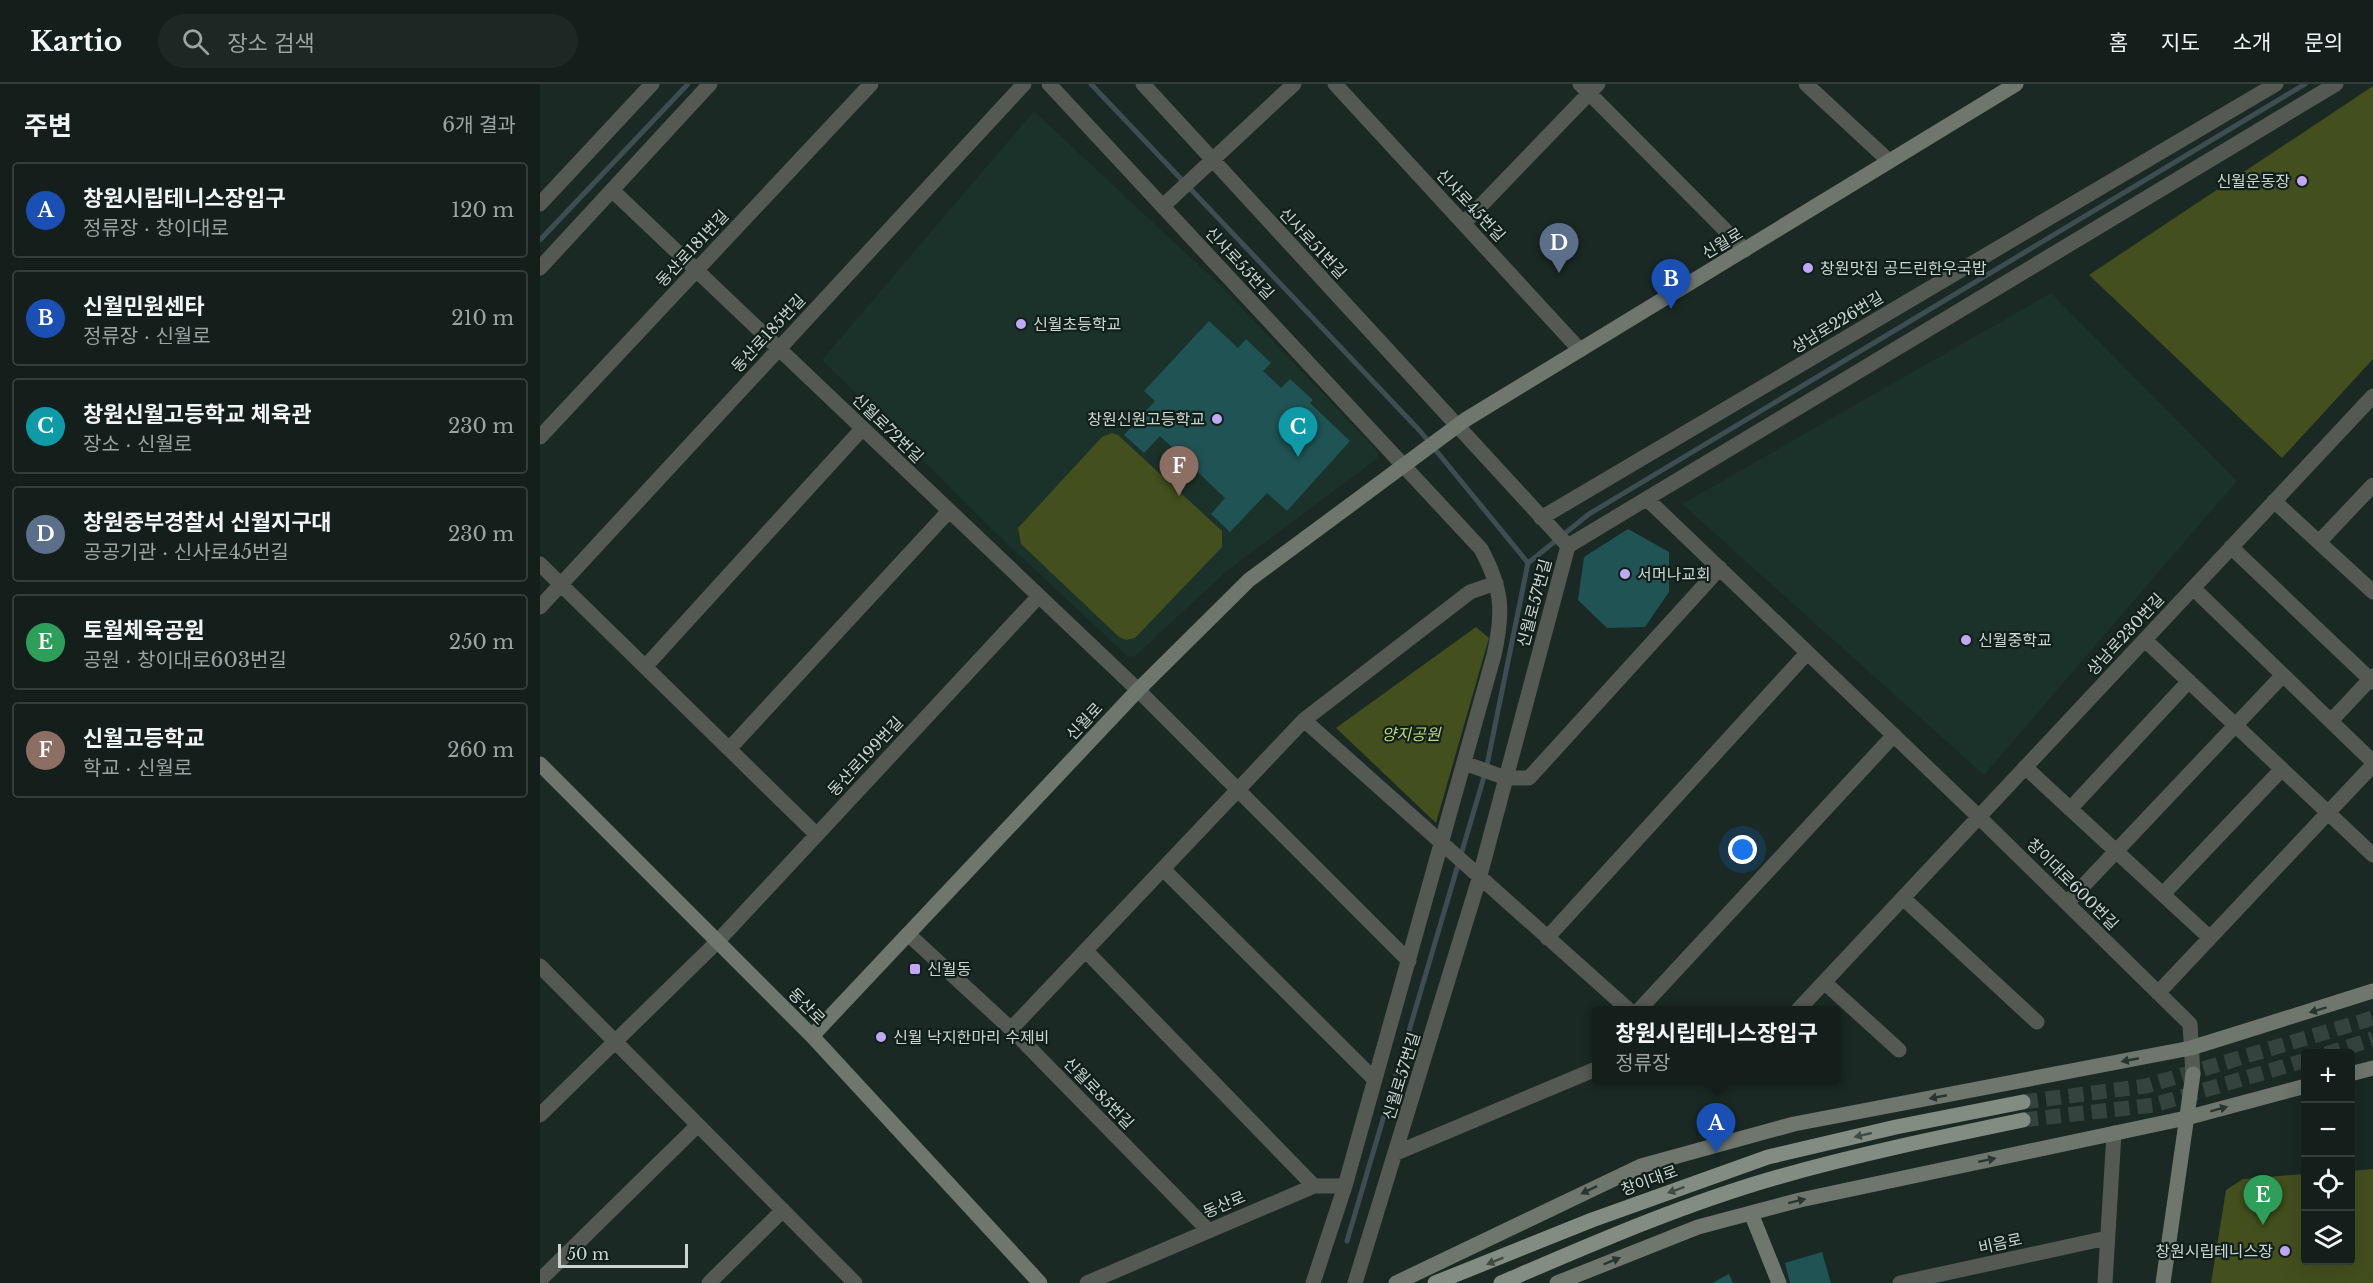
<!DOCTYPE html>
<html lang="ko">
<head>
<meta charset="utf-8">
<style>
	:root { --surface:#141f1b; --page:#1d2724; --text:#f1f3f6; --muted:#9da2a3; --line:#333d3a; --accent:#0b8043 }
	body { margin:0; font-family:"Libre Baskerville","Noto Sans KR",serif; background:var(--page); color:var(--text) }
	.controls { position:absolute; right:18px; bottom:18px; display:grid; overflow:hidden; border-radius:6px; box-shadow:0 6px 24px #0002 }
	.controls button { width:54px; height:54px; display:grid; place-items:center; padding:0; border:0; border-bottom:2px solid var(--line); background:var(--surface); color:var(--text); font:30px sans-serif }
	.scale { position:absolute; left:18px; bottom:15px; width:130px; box-sizing:border-box; padding-left:6px; border:3px solid #cbd4d1; border-top:0; font-size:16px; line-height:21px; white-space:nowrap; color:#cbd4d1; -webkit-text-stroke:4px #111f1b; paint-order:stroke }
	.you { position:absolute; left:1203px; top:766px; width:21px; height:21px; margin:-15px; border:4px solid #fff; border-radius:50%; background:#1a73e8; box-shadow:0 0 0 9px #1a73e833 }
	.badge { display:grid; place-items:center; width:39px; height:39px; border-radius:50%; background:var(--accent); color:#fff; font-size:20px; font-weight:700 }
	.pin { position:absolute; translate:-50% -50px; filter:drop-shadow(0 2px 3px #0008) }
	.pin::after { content:''; position:absolute; top:32px; width:21px; height:18px; background:inherit; clip-path:polygon(0 0,100% 0,50% 100%) }
	.popup { position:absolute; left:1052px; top:922px; width:249px; height:78px; box-sizing:border-box; display:grid; place-content:center; border-radius:6px; background:var(--surface); filter:drop-shadow(0 2px 4px #0005); font-size:20px; white-space:nowrap; color:var(--muted) }
	.popup b { font-size:22px; color:var(--text) }
	.popup::after { content:''; position:absolute; left:50%; top:100%; margin-left:-12px; border:12px solid transparent; border-top-color:var(--surface) }
	.list { margin:0; padding:0; list-style:none }
	h2 { display:flex; justify-content:space-between; align-items:center; height:78px; margin:0; padding:0 24px; font-size:26px }
	h2 small { font-size:20px; font-weight:400; color:var(--muted) }
	.list li { display:grid; grid-template-columns:39px 1fr auto; gap:18px; align-items:center; box-sizing:border-box; height:96px; margin:0 12px 12px; padding:0 12px; border:2px solid var(--line); border-radius:6px }
	.list b { display:block; font-size:22px; white-space:nowrap }
	.list p { margin:0; font-size:20px; white-space:nowrap; color:var(--muted) }
	.list em { font-size:20px; font-style:normal; color:var(--muted) }
	.icon { flex:none; width:33px; height:33px; fill:none; stroke:currentColor; stroke-width:2; stroke-linecap:round; stroke-linejoin:round }
	.map { position:relative; flex:none; width:1833px; height:1199px; overflow:hidden }
	header { display:flex; align-items:center; gap:36px; box-sizing:border-box; height:84px; padding:0 30px; background:var(--surface); border-bottom:2px solid var(--line) }
	header strong { font-size:28px }
	nav { display:flex; gap:33px; margin-inline-start:auto; font-size:21px }
	.search { width:420px; height:54px; background:var(--page); display:flex; align-items:center; gap:15px; box-sizing:border-box; padding:0 21px; border-radius:33px; color:var(--muted); font-size:22px }
	main { display:flex }
	aside { flex:1; background:var(--surface) }
	.map>svg:first-child { display:block }
</style>
</head>
<body>
<header>
<strong>Kartio</strong>
<div class="search"><svg class="icon" aria-label="search" viewBox="0 0 24 24"><circle cx="10" cy="10" r="6"/><path d="M15 15l6 6"/></svg>장소 검색</div>
<nav><a>홈</a><a>지도</a><a>소개</a><a>문의</a></nav>
</header>
<main>
<aside>
<h2>주변<small>6개 결과</small></h2>
<ul class="list">
<li><span class="badge" style="background:#1a4fb4">A</span><div><b>창원시립테니스장입구</b><p>정류장 · 창이대로</p></div><em>120 m</em></li>
<li><span class="badge" style="background:#1a4fb4">B</span><div><b>신월민원센타</b><p>정류장 · 신월로</p></div><em>210 m</em></li>
<li><span class="badge" style="background:#0f9aa8">C</span><div><b>창원신월고등학교 체육관</b><p>장소 · 신월로</p></div><em>230 m</em></li>
<li><span class="badge" style="background:#5c6f8a">D</span><div><b>창원중부경찰서 신월지구대</b><p>공공기관 · 신사로45번길</p></div><em>230 m</em></li>
<li><span class="badge" style="background:#2e9e5b">E</span><div><b>토월체육공원</b><p>공원 · 창이대로603번길</p></div><em>250 m</em></li>
<li><span class="badge" style="background:#8d6e63">F</span><div><b>신월고등학교</b><p>학교 · 신월로</p></div><em>260 m</em></li>
</ul>
</aside>
<div class="map">
<svg width="1833" height="1199" viewBox="0 0 1833 1199">
	<rect width="100%" height="100%" fill="#1a2924"/>
	<path fill="#1a322a" d="M494 27 683 204 838 368 837 375 689 485 594 573 587 572 455 448 282 276Z
		M1511 209 1697 397 1444 691 1142 420Z"/>
	<path fill="#434f1d" d="M1833 2V275L1742 374 1549 191Z
		M572 349 578 351 682 447V463L595 554 586 556 579 553 481 460 478 444 562 353Z
		M936 543 949 554 896 739 796 644Z
		M1833 1085V1199H1671L1686 1106 1703 1095 1765 1090 1766 1176H1810L1811 1087Z"/>
	<g fill="none" stroke-linecap="round" stroke-linejoin="round">
		<path stroke="#3d4d52" stroke-width="5" d="M551 0 880 347 988 479 946 686 807 1157
			M0 156 148 0
			M988 479 1049 430 1765 0"/>
	</g>
	<path fill="#205354" d="M669 237 698 264 706 255 731 279 723 287 741 304 750 295 773 316 770 319 810 357 747 427 727 409 690 448 671 430 685 414 620 352 604 369 584 351 615 317 604 307Z
		M1088 445 1129 468V508L1105 543 1067 544 1038 516 1044 473Z
		M1282 1168 1291 1199H1250L1245 1179Z
		M1189 1190 1193 1199H1172Z"/>
	<g fill="none" stroke-linecap="round" stroke-linejoin="round">
		<path stroke="#35433e" stroke-width="15" stroke-dasharray="15 8" stroke-linecap="butt" d="M1786 970 1833 955
			M1483 1018 1606 1002 1833 934
			M1483 1036 1614 1021 1766 976"/>
		<path stroke="#545954" stroke-width="15" d="M509 0 941 465C962 504 964 527 954 571L805 1102 773 1199
			M603 0 1028 462 939 795 815 1199
			M795 0 1040 266
			M1040 0 1205 166
			M1266 0 1349 77
			M73 107 598 606 869 877
			M0 120 112 0
			M623 122 754 0
			M924 139 1058 0
			M0 184 170 0
			M0 353 331 0
			M1107 415 1439 733 1650 940 1653 990
			M1734 417 1833 508
			M1001 434 1736 0
			M1779 458 1833 401
			M1028 462 1796 0
			M1691 463 1833 598
			M0 480 277 751
			M1653 504 1833 678
			M0 523 484 0
			M1605 556 1833 771
			M105 583 322 345
			M764 636 1089 926
			M1791 637 1833 592
			M189 665 409 427
			M924 679 966 694H989L1180 484
			M1485 683 1670 854
			M1530 725 1649 597
			M623 785 835 996
			M1623 810 1742 685
			M1363 814 1497 938
			M1527 819 1743 591
			M368 850 471 945 668 1146
			M1007 854 1267 569
			M546 867 774 1102
			M0 882 315 1199
			M1284 898 1359 966
			M1618 909 1833 681
			M1099 926 1354 651
			M1258 926 1833 312
			M471 945 764 636 930 508 956 499
			M0 1031 177 858 499 512
			M856 1069 1056 985
			M0 1196 158 1041
			M169 1199 243 1126
			M547 1199 774 1102H805
			M1360 1199 1567 1154
			M1565 1199 1574 1049"/>
		<path stroke="#6e766e" stroke-width="15" d="M0 680 272 952 500 1199
			M272 952 598 606 709 496 925 336 1476 0
			M1810 990 1833 984
			M1211 1129 1239 1199
			M856 1199 1101 1082 1254 1040 1651 964 1833 907
			M1017 1199 1158 1143 1260 1116 1646 1034 1766 1002
			M1623 1199 1653 990"/>
		<path stroke="#828c82" stroke-width="15" d="M895 1199 1052 1136 1228 1073 1356 1043 1483 1018
			M961 1199C1052 1160 1143 1120 1238 1093 1319 1070 1401 1053 1483 1036"/>
	</g>
	<defs><path id="oneway-solid" d="M-6-.8H1V-3.2L6.5 0L1 3.2V.8H-6Z" transform="scale(1.5)"/></defs>
	<g fill="#283530">
		<use href="#oneway-solid" transform="translate(1778 926) rotate(163)"/>
		<use href="#oneway-solid" transform="translate(1590 976) rotate(169)"/>
		<use href="#oneway-solid" transform="translate(1398 1013) rotate(169)"/>
		<use href="#oneway-solid" transform="translate(1679 1025) rotate(-15)"/>
		<use href="#oneway-solid" transform="translate(1447 1076) rotate(-12)"/>
		<use href="#oneway-solid" transform="translate(1049 1106) rotate(154)"/>
		<use href="#oneway-solid" transform="translate(1257 1117) rotate(-14)"/>
		<use href="#oneway-solid" transform="translate(1072 1177) rotate(-22)"/>
	</g>
	<g fill="#3e4b44">
		<use href="#oneway-solid" transform="translate(1323 1051) rotate(167)"/>
		<use href="#oneway-solid" transform="translate(1136 1106) rotate(160)"/>
		<use href="#oneway-solid" transform="translate(955 1177) rotate(158)"/>
	</g>
	<g fill="#c0a8f3" stroke="#111f1b" stroke-width="2">
		<circle cx="1762" cy="97" r="6"/>
		<circle cx="1268" cy="184" r="6"/>
		<circle cx="481" cy="240" r="6"/>
		<circle cx="677" cy="335" r="6"/>
		<circle cx="1085" cy="490" r="6"/>
		<circle cx="1426" cy="556" r="6"/>
		<rect x="369" y="879" width="12" height="12" rx="3"/>
		<circle cx="341" cy="953" r="6"/>
		<circle cx="1745" cy="1167" r="6"/>
	</g>
	<g text-anchor="middle" dominant-baseline="central" stroke-width="4.5" stroke-linejoin="round" paint-order="stroke">
		<g font-size="16" fill="#cbd4d1" stroke="#111f1b" text-anchor="start">
			<text x="1750" y="97" text-anchor="end">신월운동장</text>
			<text x="1280" y="184">창원맛집 공드린한우국밥</text>
			<text x="493" y="240">신월초등학교</text>
			<text x="665" y="335" text-anchor="end">창원신원고등학교</text>
			<text x="1097" y="490">서머나교회</text>
			<text x="1438" y="556">신월중학교</text>
			<text x="387" y="885">신월동</text>
			<text x="353" y="953">신월 낙지한마리 수제비</text>
			<text x="1733" y="1167" text-anchor="end">창원시립테니스장</text>
		</g>
		<g font-size="16" fill="#cbd4d1" stroke="#111f1b">
			<text transform="translate(931 121) rotate(47)">신사로45번길</text>
			<text transform="translate(773 159) rotate(47)">신사로51번길</text>
			<text transform="translate(1182 159) rotate(-31)">신월로</text>
			<text transform="translate(152 164) rotate(-47)">동산로181번길</text>
			<text transform="translate(700 179) rotate(47)">신사로55번길</text>
			<text transform="translate(1297 238) rotate(-31)">상남로226번길</text>
			<text transform="translate(228 249) rotate(-47)">동산로185번길</text>
			<text transform="translate(348 344) rotate(44)">신월로72번길</text>
			<text transform="translate(994 519) rotate(-75)">신월로57번길</text>
			<text transform="translate(1585 550) rotate(-47)">상남로230번길</text>
			<text transform="translate(544 637) rotate(-47)">신월로</text>
			<text transform="translate(325 672) rotate(-47)">동산로199번길</text>
			<text transform="translate(1533 800) rotate(45)">창이대로600번길</text>
			<text transform="translate(267 922) rotate(45)">동산로</text>
			<text transform="translate(861 992) rotate(-73)">신월로57번길</text>
			<text transform="translate(559 1009) rotate(46)">신월로85번길</text>
			<text transform="translate(1109 1096) rotate(-20)">창이대로</text>
			<text transform="translate(684 1120) rotate(-23)">동산로</text>
			<text transform="translate(1460 1159) rotate(-12)">비음로</text>
		</g>
		<g font-size="16" font-style="italic" fill="#c0d87c" stroke="#111f1b">
			<text x="871" y="650">양지공원</text>
		</g>
	</g>
</svg>
<div class="controls">
<button>+</button>
<button>−</button>
<button><svg class="icon" aria-label="locate" viewBox="0 0 24 24"><circle cx="12" cy="12" r="6"/><path d="M12 2v4M12 18v4M2 12h4M18 12h4"/></svg></button>
<button><svg class="icon" aria-label="layers" viewBox="0 0 24 24"><path d="M12 4l9 5-9 5-9-5zM3 14l9 5 9-5"/></svg></button>
</div>
<div class="scale">50 m</div>
<div class="you"></div>
<div class="pin badge" style="left:1176px;top:1069px;background:#1a4fb4">A</div>
<div class="popup"><b>창원시립테니스장입구</b>정류장</div>
<div class="pin badge" style="left:1131px;top:225px;background:#1a4fb4">B</div>
<div class="pin badge" style="left:758px;top:373px;background:#0f9aa8">C</div>
<div class="pin badge" style="left:1019px;top:189px;background:#5c6f8a">D</div>
<div class="pin badge" style="left:1723px;top:1141px;background:#2e9e5b">E</div>
<div class="pin badge" style="left:639px;top:412px;background:#8d6e63">F</div>
</div>
</main>
</body>
</html>
